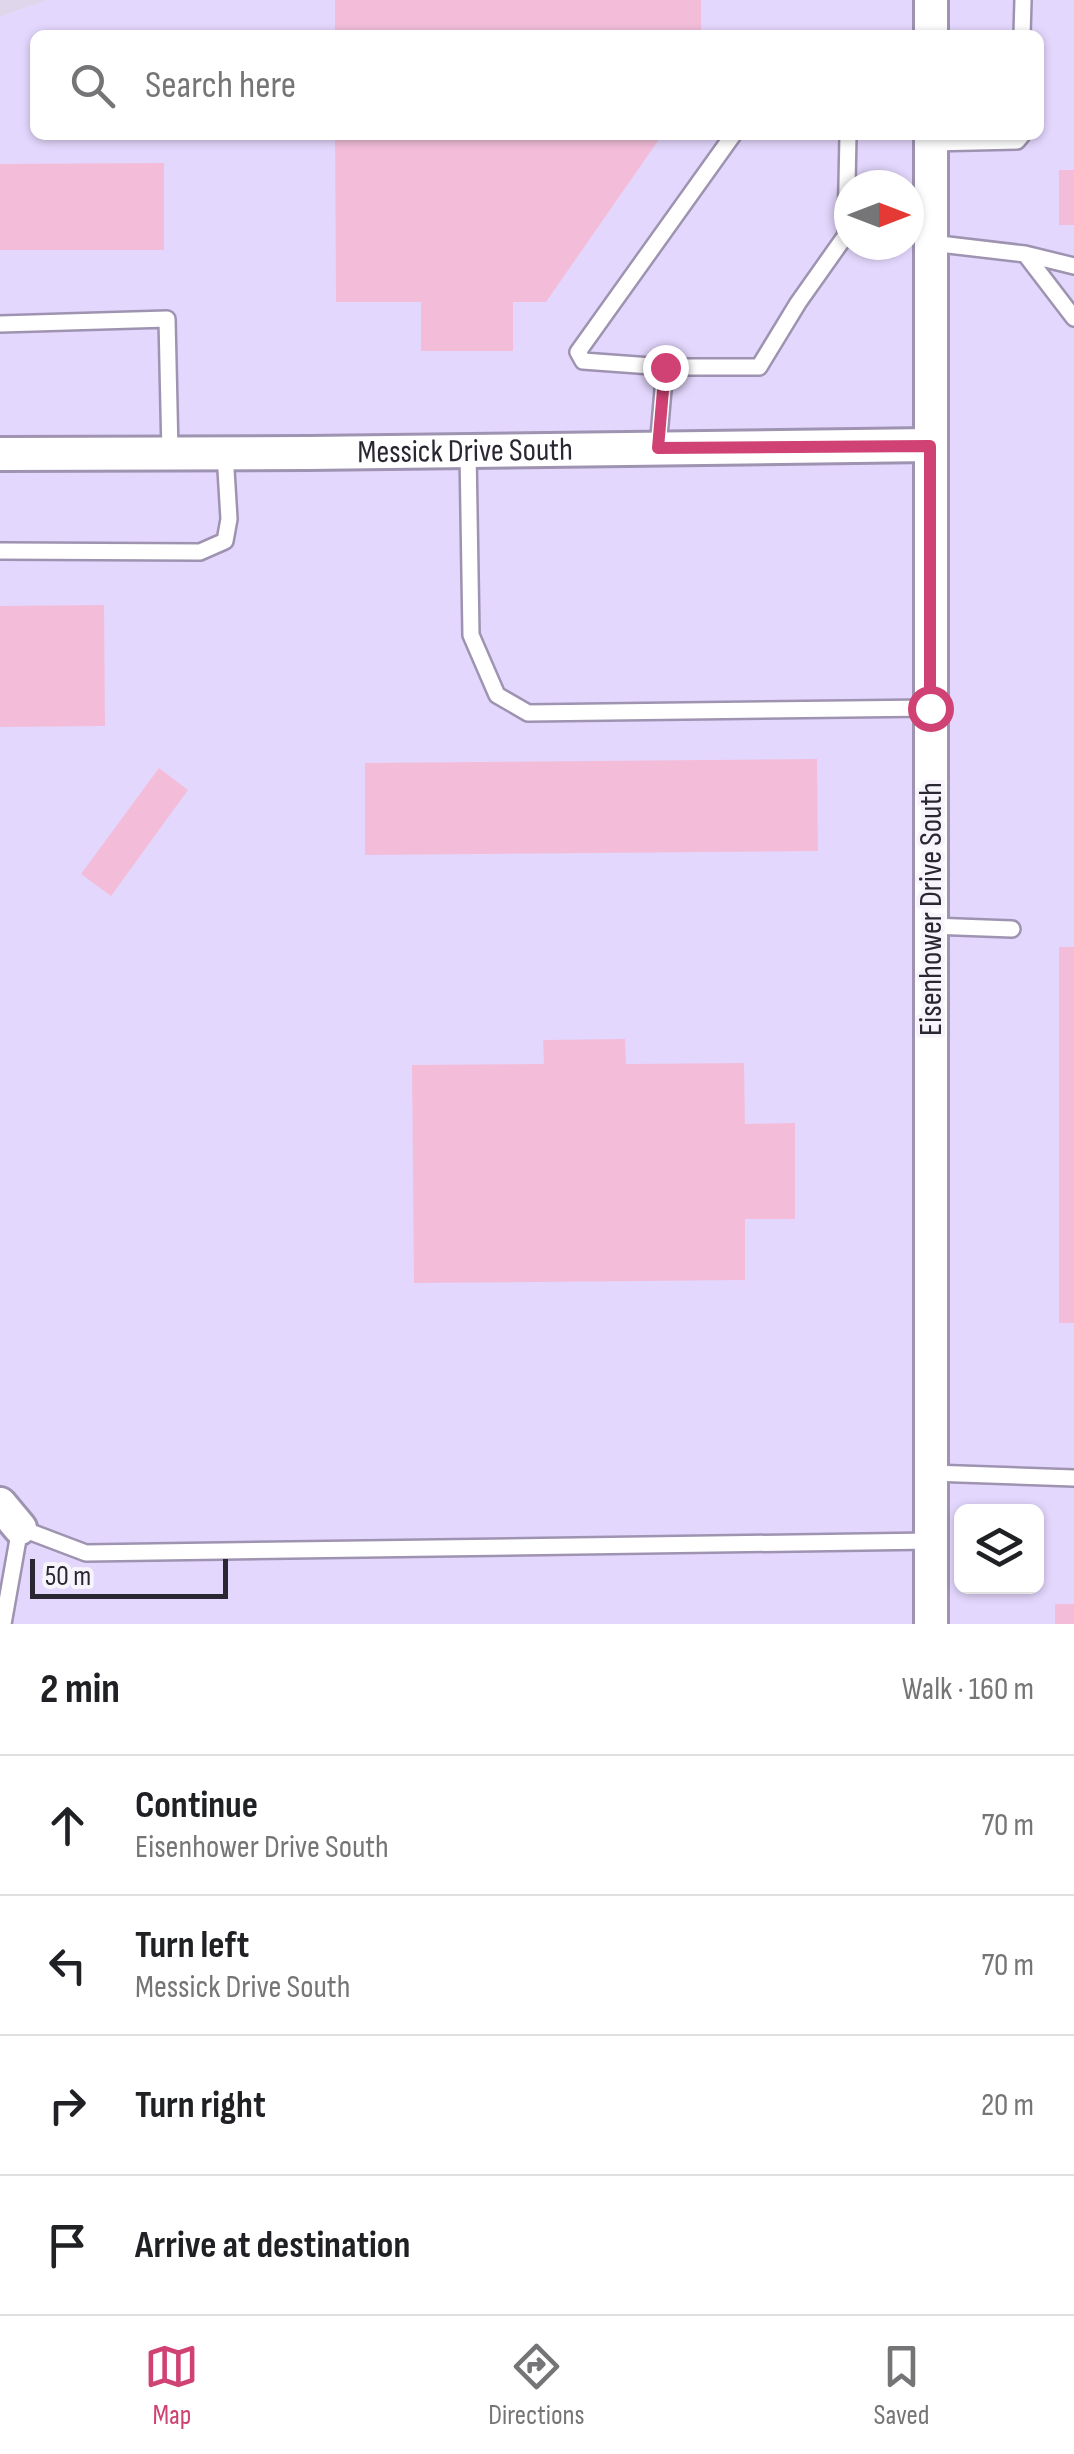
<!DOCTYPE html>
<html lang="en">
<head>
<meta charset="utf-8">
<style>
	:root { --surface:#fff; --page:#f6f6f6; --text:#202124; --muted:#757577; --line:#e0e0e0; --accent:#cf4273 }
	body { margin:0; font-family:"Sofia Sans Condensed",sans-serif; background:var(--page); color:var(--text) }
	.controls { position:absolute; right:30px; bottom:30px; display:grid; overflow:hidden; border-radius:15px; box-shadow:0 2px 8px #0004 }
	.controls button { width:90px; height:90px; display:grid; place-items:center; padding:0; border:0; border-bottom:2px solid var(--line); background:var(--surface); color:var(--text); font:50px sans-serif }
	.compass { position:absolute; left:834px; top:170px; width:90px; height:90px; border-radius:50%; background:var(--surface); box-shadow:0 2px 8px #0004; rotate:90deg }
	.scale { position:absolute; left:30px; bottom:25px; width:198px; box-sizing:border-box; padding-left:10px; border:5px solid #2b2732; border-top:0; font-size:28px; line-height:35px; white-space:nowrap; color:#2b2732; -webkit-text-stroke:8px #f7f4fb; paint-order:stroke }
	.stop { position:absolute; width:30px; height:30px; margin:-22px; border:8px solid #cf4273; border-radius:50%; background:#fff }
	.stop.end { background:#cf4273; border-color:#fff; box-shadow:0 2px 10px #0008 }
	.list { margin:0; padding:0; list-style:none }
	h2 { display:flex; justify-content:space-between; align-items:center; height:130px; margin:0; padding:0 40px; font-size:42px }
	h2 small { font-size:32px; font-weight:400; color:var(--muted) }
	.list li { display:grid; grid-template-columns:65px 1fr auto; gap:30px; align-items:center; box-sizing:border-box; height:140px; padding:0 40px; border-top:2px solid var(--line) }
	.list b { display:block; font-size:38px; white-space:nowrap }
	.list p { margin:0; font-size:32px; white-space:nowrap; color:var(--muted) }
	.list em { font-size:32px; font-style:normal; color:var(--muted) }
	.icon { flex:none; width:55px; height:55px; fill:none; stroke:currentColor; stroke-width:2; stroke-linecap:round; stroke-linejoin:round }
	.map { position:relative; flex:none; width:1074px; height:1624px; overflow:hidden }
	.search { position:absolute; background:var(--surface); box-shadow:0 2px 8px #0004; left:30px; right:30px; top:30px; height:110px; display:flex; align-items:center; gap:25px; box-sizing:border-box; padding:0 35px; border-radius:15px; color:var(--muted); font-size:38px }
	.sheet { height:690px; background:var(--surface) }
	nav { display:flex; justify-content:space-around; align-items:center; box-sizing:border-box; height:140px; border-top:2px solid var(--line); background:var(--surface); font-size:28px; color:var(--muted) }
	nav a { display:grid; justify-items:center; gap:5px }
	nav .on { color:var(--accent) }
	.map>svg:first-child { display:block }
</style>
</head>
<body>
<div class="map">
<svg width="1074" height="1624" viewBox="0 0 1074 1624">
	<rect width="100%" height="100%" fill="#ece4fc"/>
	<path fill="#dfd6eb" d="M0 0H47L0 17Z"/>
	<path fill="#e4d7fd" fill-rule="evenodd" d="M47 0H1074V1624H0V17ZM35 35H1039V135H35ZM849 185H909V245H849ZM962 1512H1036V1586H962Z"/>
	<path fill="#f3bdd9" d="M335 0H701V35H335Z
		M335 135H662L546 302H513V351H421V302H336Z
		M164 163V250H0V164Z
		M1059 170H1074V225H1059Z
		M104 605 105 726 0 727V606Z
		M817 759 818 851 365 855V763Z
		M159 768 188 790 111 896 81 874Z
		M1059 947H1074V1323H1059Z
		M625 1039 626 1064 744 1063 745 1124 795 1123V1219H745V1280L414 1283 412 1065 544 1064 543 1040Z
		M1055 1604H1074V1624H1055Z"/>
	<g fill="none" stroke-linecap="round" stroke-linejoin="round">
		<defs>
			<path id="service" d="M1022 35 1023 0
				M733 135 578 352 583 361 665 367H759L798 303 846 235 848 135
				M931 143 1017 141 1022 135
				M931 243 1025 254 1074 266
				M1025 254 1074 318
				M0 324 167 319 170 453
				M658 448 665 367
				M468 451 471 635 497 695 528 713 931 708
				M0 551 200 552 225 541 229 519 225 453
				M931 926 1012 929
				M931 1473 1074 1478
				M3 1624 20 1528 86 1553 931 1541"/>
			<g id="minor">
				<path d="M931 0V35"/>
				<path d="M931 135V1624"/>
				<path id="s1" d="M0 454 308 453 930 445"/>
				<path d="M0 1504 20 1528"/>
			</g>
		</defs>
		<use href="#service" stroke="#9e93b0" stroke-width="20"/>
		<use href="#minor" stroke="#9e93b0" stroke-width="38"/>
		<use href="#service" stroke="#fff" stroke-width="15"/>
		<use href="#minor" stroke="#fff" stroke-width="32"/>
	</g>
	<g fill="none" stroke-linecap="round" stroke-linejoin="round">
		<path stroke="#cf4273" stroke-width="12" d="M665 367 658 448 930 446V708"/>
	</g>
	<g text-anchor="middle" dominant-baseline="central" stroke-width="8" stroke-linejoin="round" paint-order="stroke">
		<g font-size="32" fill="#2b2732" stroke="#f7f4fb">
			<text stroke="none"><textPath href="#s1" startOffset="465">Messick Drive South</textPath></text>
			<text transform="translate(931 909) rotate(-90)">Eisenhower Drive South</text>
		</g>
	</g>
</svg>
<div class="controls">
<button><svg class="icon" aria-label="layers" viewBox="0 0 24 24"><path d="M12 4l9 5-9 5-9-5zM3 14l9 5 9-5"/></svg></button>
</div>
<svg class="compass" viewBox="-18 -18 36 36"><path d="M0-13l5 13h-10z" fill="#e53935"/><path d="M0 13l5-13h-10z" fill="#757577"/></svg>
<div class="scale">50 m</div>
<div class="stop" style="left:930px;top:708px"></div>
<div class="stop end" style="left:665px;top:367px"></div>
<div class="search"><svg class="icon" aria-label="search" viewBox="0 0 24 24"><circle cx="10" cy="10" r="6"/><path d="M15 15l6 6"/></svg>Search here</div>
</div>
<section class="sheet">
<h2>2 min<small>Walk · 160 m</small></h2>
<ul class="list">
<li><svg class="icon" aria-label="ahead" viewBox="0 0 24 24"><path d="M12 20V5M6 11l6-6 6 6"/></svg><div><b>Continue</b><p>Eisenhower Drive South</p></div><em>70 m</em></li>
<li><svg class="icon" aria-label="left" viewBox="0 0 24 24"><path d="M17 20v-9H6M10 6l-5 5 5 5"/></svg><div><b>Turn left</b><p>Messick Drive South</p></div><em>70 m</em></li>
<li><svg class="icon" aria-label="right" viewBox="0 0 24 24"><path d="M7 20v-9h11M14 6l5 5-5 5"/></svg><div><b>Turn right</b></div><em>20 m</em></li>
<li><svg class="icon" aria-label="arrive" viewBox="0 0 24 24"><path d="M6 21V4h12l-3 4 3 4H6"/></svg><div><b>Arrive at destination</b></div></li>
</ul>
</section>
<nav>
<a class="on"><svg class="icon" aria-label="map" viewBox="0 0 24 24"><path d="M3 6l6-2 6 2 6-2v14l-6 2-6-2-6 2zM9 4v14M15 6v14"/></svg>Map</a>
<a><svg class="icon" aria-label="directions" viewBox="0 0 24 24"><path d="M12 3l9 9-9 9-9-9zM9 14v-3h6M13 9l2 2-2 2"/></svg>Directions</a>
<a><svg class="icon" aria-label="saved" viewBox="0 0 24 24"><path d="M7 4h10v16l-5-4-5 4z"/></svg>Saved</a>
</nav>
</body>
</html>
